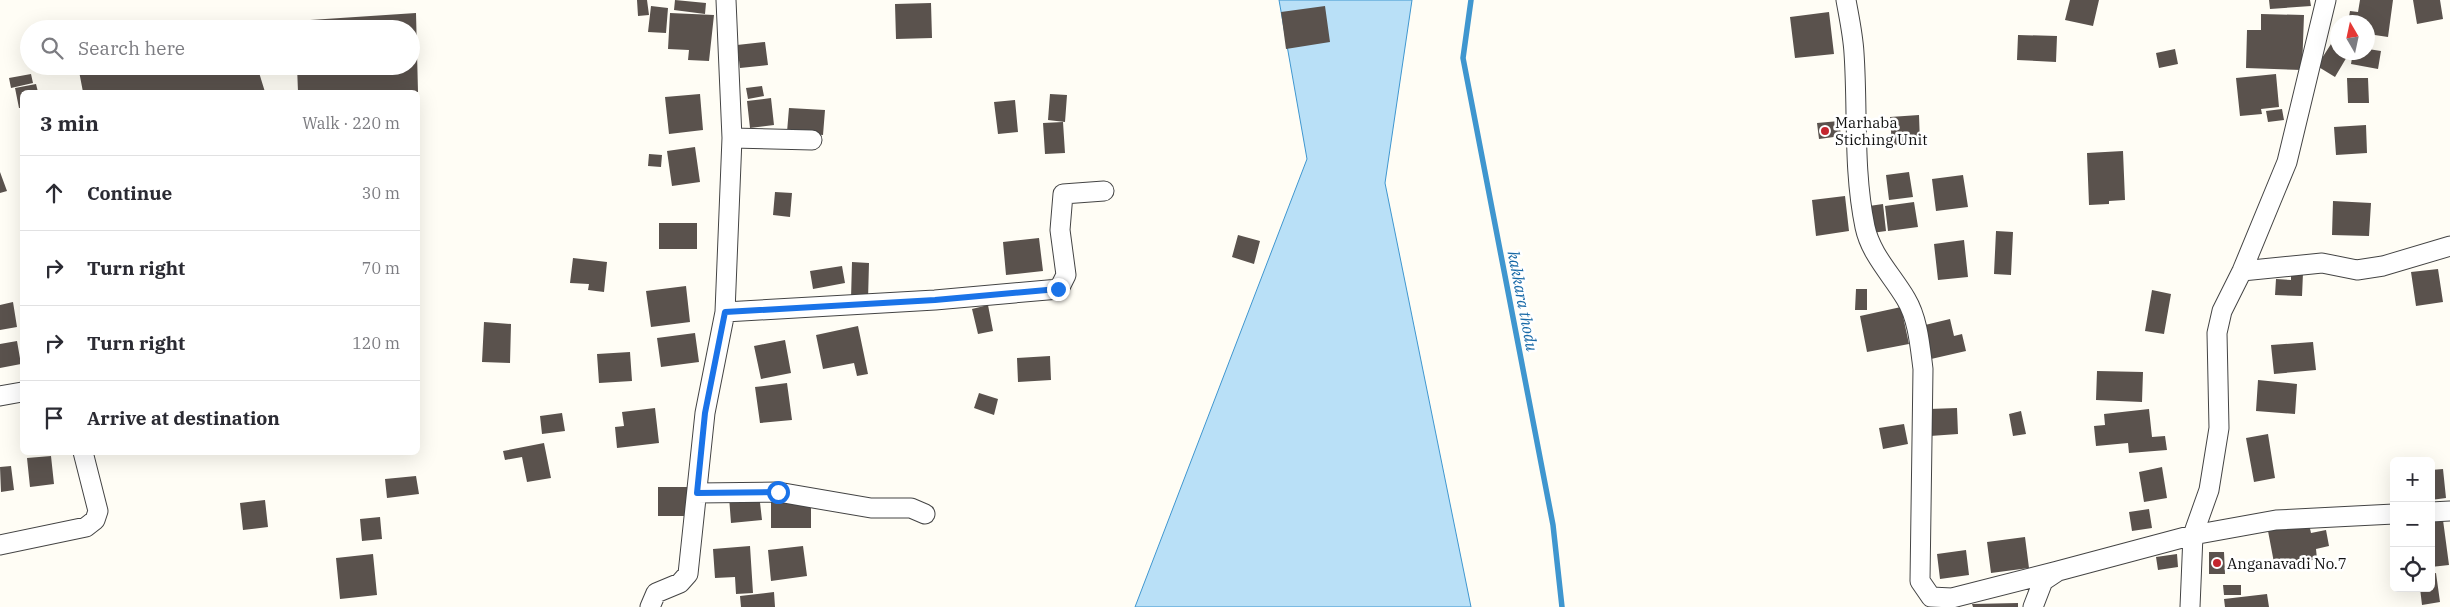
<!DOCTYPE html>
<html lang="en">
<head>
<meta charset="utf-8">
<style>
	:root { --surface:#fff; --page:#f2f2f3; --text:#2b2b33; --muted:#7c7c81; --line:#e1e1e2 }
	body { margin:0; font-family:"IBM Plex Serif",serif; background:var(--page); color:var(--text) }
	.controls { position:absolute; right:15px; bottom:15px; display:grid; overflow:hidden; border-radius:8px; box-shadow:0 5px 20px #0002 }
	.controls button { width:45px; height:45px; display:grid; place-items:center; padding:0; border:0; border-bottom:1px solid var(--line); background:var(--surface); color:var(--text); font:25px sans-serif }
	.compass { position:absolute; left:2330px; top:15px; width:45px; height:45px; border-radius:50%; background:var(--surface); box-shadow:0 5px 20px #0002; rotate:351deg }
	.stop { position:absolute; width:15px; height:15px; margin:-11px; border:4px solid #1a73e8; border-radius:50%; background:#fff }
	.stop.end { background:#1a73e8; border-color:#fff; box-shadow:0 1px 5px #0008 }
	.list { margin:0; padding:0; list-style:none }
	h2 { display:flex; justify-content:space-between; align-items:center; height:65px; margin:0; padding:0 20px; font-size:21px }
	h2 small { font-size:16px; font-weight:400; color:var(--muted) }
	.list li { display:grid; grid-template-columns:32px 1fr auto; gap:15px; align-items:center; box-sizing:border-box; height:75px; padding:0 20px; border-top:1px solid var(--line) }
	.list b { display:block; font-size:19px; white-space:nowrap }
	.list em { font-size:16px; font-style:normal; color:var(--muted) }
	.icon { flex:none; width:28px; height:28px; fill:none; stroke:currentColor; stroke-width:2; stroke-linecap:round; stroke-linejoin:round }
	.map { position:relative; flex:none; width:2450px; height:607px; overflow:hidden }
	.search { position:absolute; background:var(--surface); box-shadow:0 5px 20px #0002; left:20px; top:20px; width:400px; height:55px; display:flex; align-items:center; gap:12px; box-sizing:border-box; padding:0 18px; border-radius:28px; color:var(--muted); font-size:19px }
	.panel { position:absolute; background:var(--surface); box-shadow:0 5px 20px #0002; left:20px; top:90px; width:400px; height:365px; border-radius:8px }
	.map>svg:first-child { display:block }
</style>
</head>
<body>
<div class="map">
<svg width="2450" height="607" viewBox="0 0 2450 607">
	<rect width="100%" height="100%" fill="#fffdf5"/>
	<path fill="#b9e0f7" stroke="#3f96cf" d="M1279 0H1412L1385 183 1471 607H1135L1307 159Z"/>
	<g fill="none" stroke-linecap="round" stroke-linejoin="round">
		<path stroke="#3f96cf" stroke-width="5.5" d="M1471 0 1463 58 1553 525 1562 607"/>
	</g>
	<path fill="#5a524d" d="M637 0H647L649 15 638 16Z
		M675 0 706 3 705 14 674 10Z
		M2070 0H2099L2093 26 2065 20Z
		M2269 0H2310L2311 6 2270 9Z
		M2360 0H2393L2388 37 2368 34V22H2348L2350 11 2358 12Z
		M2413 0H2440L2443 19 2417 24Z
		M931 3 932 38 896 39 895 4Z
		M651 6 668 8 666 33 648 32Z
		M1325 6 1330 42 1286 49 1281 12Z
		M1829 12 1834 54 1795 58 1790 17Z
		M416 13 418 92H298L297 66H411V29H295V21Z
		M670 13 714 15 709 61 688 60 689 50 668 49Z
		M2261 14 2304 15 2302 70 2246 68 2247 30H2261Z
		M2018 35 2057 36 2056 62 2017 60Z
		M765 42 768 65 740 68 737 45Z
		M2331 44 2338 49V52L2348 55 2335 77 2317 66Z
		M2175 49 2178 64 2159 68 2156 53Z
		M2368 49 2381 51 2378 69 2351 64 2353 52H2368Z
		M78 66H257L265 92H83Z
		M31 74 33 83 11 88 9 78Z
		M2276 74 2279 107 2261 109 2262 114 2240 116 2236 78Z
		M2347 78H2368L2369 103H2348Z
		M36 84 38 92H22V108H19L15 88Z
		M762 86 764 96 748 99 746 88Z
		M700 94 703 130 669 134 665 97Z
		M1050 94 1067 95 1065 122 1048 120Z
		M771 98 774 125 750 128 747 101Z
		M1015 100 1018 132 998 134 994 102Z
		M789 108 825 110 823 135 787 132Z
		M2282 109 2284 120 2268 122 2266 111Z
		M1919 115 1920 143 1892 145 1890 117Z
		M1839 121 1841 136 1819 139 1817 123Z
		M1063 122 1065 153 1045 154 1043 123Z
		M2366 125 2367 153 2336 155 2334 127Z
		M695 147 700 182 672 186 667 151Z
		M2123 151 2125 200 2109 201V204L2089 205 2087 153Z
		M649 154 662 155 661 167 648 166Z
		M418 158H419L420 191H418Z
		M0 172 7 191 0 193Z
		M1909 172 1913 197 1889 200 1886 175Z
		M1963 175 1968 207 1936 211 1932 179Z
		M775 192 792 193 790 217 773 215Z
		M1845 196 1849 231 1816 236 1812 200Z
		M2333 201 2371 203 2369 236 2332 235Z
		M1914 202 1918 227 1888 231 1885 206Z
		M1883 204 1886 231 1872 233 1869 206Z
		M659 223H697V249H659Z
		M1996 231 2013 232 2011 275 1994 274Z
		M1238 235 1260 241 1254 264 1232 257Z
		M1039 238 1043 271 1006 275 1003 242Z
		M1964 240 1968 277 1938 280 1934 244Z
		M573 258 607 262 604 292 588 290 589 284 570 283Z
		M852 262 869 263 868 300 851 299Z
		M842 266 845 283 813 289 810 271Z
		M2438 269 2443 302 2416 306 2411 272Z
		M2291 272 2303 273 2302 296 2275 295 2276 279 2291 280Z
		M686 286 690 322 651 327 646 291Z
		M1856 289H1867V310H1855Z
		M2152 290 2171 294 2164 334 2145 331Z
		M13 302 17 327 0 330V305Z
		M988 305 993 331 978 334 972 309Z
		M1901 307 1909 344 1867 352 1860 316Z
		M1950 319 1954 336 1962 334 1966 351 1931 359 1925 325Z
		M484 322 511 324 510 363 482 362Z
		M858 326 868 374 857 376 854 363 823 369 816 335Z
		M695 333 699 362 661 367 657 338Z
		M785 340 791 373 761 379 754 346Z
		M17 341 21 364 0 368V344Z
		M2313 342 2316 370 2274 374 2271 345Z
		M630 352 632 381 599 383 597 354Z
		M1050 356 1051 380 1018 382 1017 358Z
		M2097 371 2143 372 2142 402 2096 400Z
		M2258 380 2297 384 2295 414 2256 411Z
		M787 383 792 420 760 423 755 387Z
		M979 393 998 399 994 415 974 408Z
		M655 408 659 443 617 448 615 427 624 426 622 412Z
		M1957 408 1958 434 1930 436 1929 409Z
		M2149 409 2152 437 2165 436 2167 450 2129 453 2128 443 2096 446 2094 426 2105 425 2104 414Z
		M2021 411 2026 434 2013 436 2009 414Z
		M562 413 565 431 542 434 540 416Z
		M1904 424 1908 444 1883 449 1879 428Z
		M2268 434 2275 478 2254 482 2246 438Z
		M544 443 551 478 527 482 522 457 505 460 503 451Z
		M51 456 54 484 30 487 27 458Z
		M11 466 14 490 1 492 0 467Z
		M2162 467 2167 498 2144 502 2139 472Z
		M2443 469 2446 498 2431 500V470Z
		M416 476 419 494 387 498 385 479Z
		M658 487H695V516H658Z
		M759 494 762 520 731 523 729 497Z
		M771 494 811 495V528H771Z
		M265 500 268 527 243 530 240 503Z
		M2149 509 2152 528 2132 531 2129 512Z
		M380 517 382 539 362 541 360 519Z
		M2443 520 2449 565 2431 567V522Z
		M2309 524 2311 533 2326 530 2329 546 2316 549 2317 559 2275 568 2268 531Z
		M2025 537 2029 568 1991 573 1987 542Z
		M750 546 753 593 736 594 735 577 715 578 713 549Z
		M803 546 807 576 771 581 768 550Z
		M1966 550 1969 575 1940 579 1937 554Z
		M2209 552H2224L2225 574H2209Z
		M373 554 377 595 340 599 336 558Z
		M2177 554 2178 567 2158 570 2156 557Z
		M2436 573 2440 602 2422 605 2420 588H2431V574Z
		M2223 585H2241V595H2224Z
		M774 592 775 607H741L740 596Z
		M2267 594 2269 607H2225L2224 599Z
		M2018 603V607H1973L1972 604Z"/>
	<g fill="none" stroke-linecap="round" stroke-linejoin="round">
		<defs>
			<path id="minor" d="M1846 0C1849 17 1853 35 1854 53 1858 111 1853 169 1865 227 1871 255 1892 275 1906 299 1918 319 1920 346 1923 369L1920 581 1931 597 1952 598 2058 571
				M732 138 812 140
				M2242 271 2322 263 2357 270 2383 266 2450 246
				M725 312 935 300 1059 289 1066 275 1060 230 1063 194 1104 191
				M0 396 22 392
				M697 493 778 492 871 508H911L925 514
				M2431 512 2450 511
				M0 545 86 527 95 520 98 511 83 452
				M650 607 656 593 680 583 688 574 705 413 725 312 732 138 726 0
				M2033 607 2043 581 2058 571 2193 535 2276 520 2394 514
				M2190 607 2193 535 2209 490 2219 428 2217 333 2222 311 2242 271 2287 162 2326 0"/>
		</defs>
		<use href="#minor" stroke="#444" stroke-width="21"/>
		<use href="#minor" stroke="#fff" stroke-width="19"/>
	</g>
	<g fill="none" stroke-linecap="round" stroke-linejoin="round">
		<path stroke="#1a73e8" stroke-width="6" d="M778 492 697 493 705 413 725 312 935 300 1058 289"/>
	</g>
	<g fill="#c4262e" stroke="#fff" stroke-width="2">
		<circle cx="1825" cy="131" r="5"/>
		<circle cx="2217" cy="563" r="5"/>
	</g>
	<g text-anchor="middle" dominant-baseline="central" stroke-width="5" stroke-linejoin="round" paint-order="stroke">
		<g font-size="15" fill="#111" stroke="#fff" text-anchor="start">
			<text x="1835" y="122">Marhaba<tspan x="1835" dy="17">Stiching Unit</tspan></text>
			<text x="2227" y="563">Anganavadi No.7</text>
		</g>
		<g font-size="16" font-style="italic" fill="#1768a6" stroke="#fff">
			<text transform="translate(1523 301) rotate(79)">kakkara thodu</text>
		</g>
	</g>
</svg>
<div class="controls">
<button>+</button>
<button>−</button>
<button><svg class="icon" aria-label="locate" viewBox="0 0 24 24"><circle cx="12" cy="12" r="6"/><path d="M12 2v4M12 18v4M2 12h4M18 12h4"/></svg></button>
</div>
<svg class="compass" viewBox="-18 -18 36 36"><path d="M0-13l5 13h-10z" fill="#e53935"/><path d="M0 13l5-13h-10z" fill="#7c7c81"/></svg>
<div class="stop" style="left:778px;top:492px"></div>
<div class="stop end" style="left:1058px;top:289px"></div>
<div class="search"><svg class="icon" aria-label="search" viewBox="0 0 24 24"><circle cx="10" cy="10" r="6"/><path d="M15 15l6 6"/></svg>Search here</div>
<section class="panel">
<h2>3 min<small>Walk · 220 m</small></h2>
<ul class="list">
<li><svg class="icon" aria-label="ahead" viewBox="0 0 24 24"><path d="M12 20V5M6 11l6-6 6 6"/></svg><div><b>Continue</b></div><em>30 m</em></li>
<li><svg class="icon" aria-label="right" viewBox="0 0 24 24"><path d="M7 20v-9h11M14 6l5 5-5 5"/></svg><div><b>Turn right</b></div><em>70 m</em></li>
<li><svg class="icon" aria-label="right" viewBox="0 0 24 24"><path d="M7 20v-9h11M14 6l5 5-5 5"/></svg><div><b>Turn right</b></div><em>120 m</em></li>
<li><svg class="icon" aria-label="arrive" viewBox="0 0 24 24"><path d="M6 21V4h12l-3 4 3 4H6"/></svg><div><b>Arrive at destination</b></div></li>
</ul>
</section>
</div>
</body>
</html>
